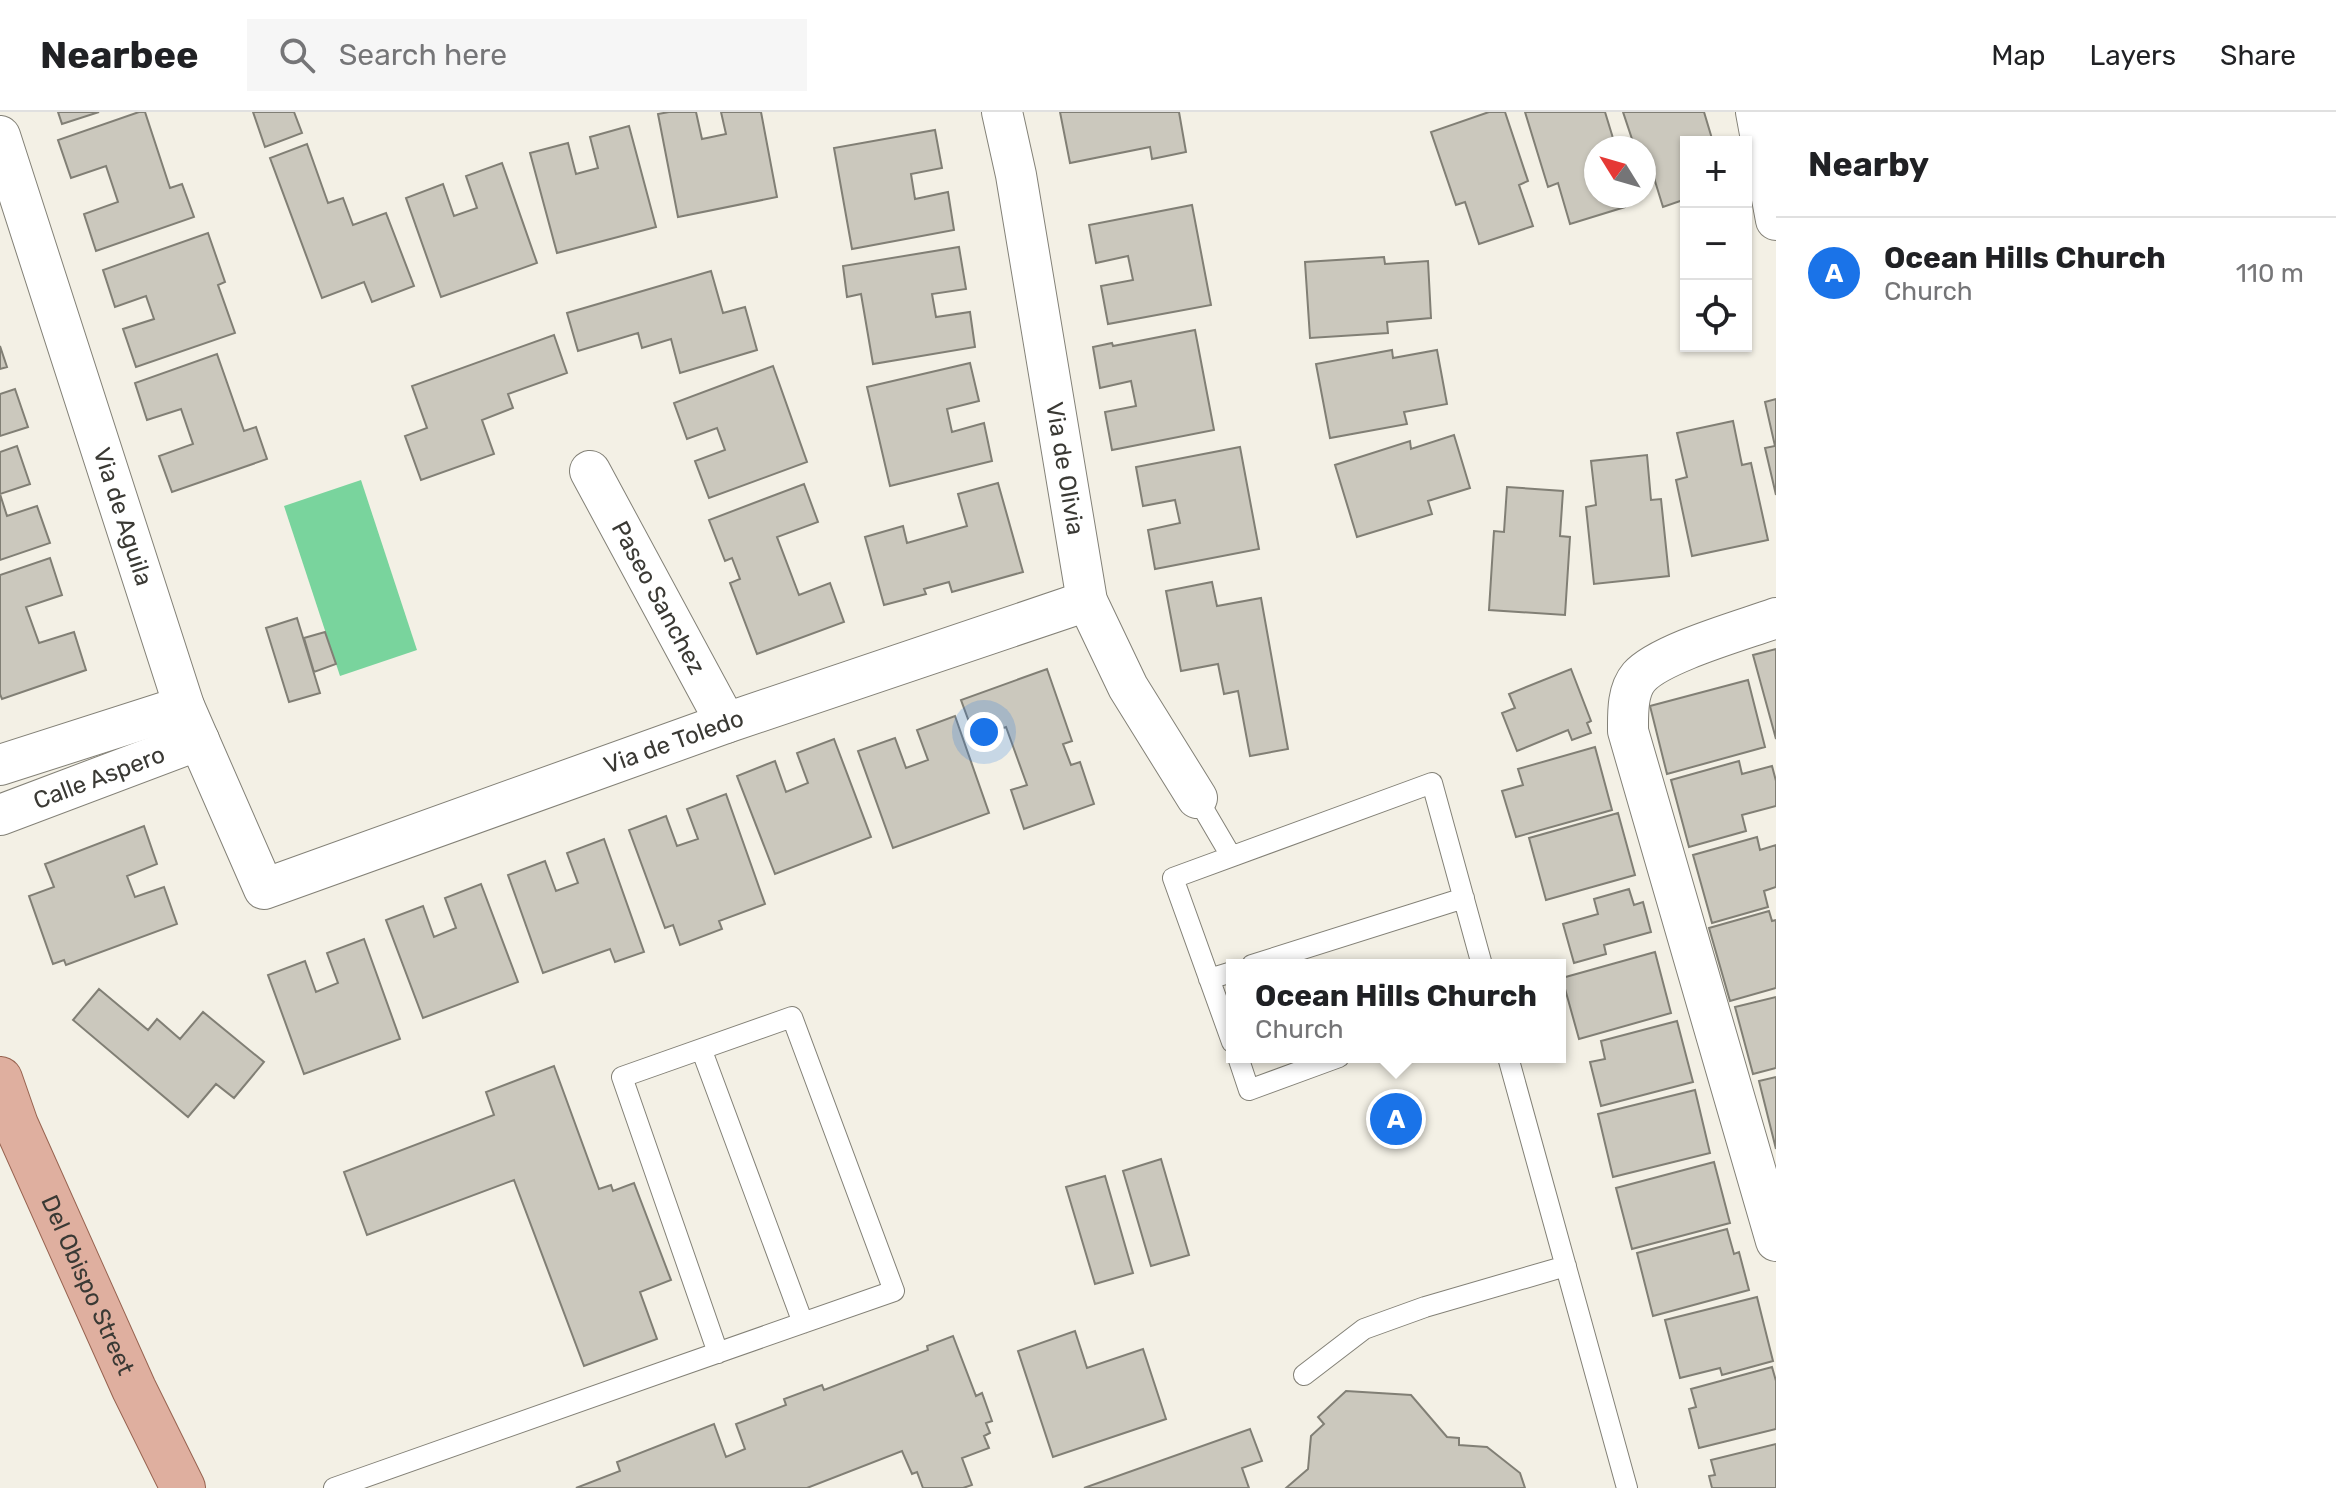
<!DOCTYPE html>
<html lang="en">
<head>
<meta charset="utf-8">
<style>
	:root { --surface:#fff; --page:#f6f6f6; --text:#202124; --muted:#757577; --line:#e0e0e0; --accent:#1a73e8 }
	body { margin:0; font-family:Rubik,sans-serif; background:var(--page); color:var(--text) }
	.controls { position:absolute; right:24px; top:24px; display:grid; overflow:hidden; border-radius:0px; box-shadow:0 2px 6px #0004 }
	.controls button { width:72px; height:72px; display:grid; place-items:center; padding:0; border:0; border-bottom:2px solid var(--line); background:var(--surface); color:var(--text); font:40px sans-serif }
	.compass { position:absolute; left:1584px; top:24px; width:72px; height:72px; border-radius:50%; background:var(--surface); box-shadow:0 2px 6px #0004; rotate:307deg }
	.you { position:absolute; left:984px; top:620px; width:28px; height:28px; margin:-20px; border:6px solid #fff; border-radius:50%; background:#1a73e8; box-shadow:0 0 0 12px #1a73e833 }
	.badge { display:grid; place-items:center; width:52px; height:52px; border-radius:50%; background:var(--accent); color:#fff; font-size:26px; font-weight:700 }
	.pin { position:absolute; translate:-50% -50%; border:4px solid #fff; box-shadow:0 2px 8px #0006 }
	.popup { position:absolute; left:1226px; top:847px; width:340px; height:104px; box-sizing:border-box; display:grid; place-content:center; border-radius:0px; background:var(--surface); filter:drop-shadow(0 2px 6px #0005); font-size:26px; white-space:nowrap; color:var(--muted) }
	.popup b { font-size:30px; color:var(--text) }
	.popup::after { content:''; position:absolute; left:50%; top:100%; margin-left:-16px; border:16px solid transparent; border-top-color:var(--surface) }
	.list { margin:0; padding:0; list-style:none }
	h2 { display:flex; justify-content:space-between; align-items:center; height:104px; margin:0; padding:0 32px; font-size:34px }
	h2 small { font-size:26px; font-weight:400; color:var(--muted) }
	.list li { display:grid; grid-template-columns:52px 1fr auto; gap:24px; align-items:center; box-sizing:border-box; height:112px; padding:0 32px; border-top:2px solid var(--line) }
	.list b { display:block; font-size:30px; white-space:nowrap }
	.list p { margin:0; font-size:26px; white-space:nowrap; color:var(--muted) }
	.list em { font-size:26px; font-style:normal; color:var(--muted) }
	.icon { flex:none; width:44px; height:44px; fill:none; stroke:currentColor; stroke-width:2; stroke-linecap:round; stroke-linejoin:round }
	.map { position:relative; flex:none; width:1776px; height:1376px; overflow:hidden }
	header { display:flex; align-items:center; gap:48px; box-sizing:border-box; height:112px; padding:0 40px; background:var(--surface); border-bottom:2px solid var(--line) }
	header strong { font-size:38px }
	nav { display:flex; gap:44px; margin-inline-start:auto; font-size:28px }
	.search { width:560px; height:72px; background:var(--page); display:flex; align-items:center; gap:20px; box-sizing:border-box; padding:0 28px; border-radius:0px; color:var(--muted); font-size:30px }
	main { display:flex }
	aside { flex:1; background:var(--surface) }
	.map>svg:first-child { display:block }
</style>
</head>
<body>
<header>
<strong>Nearbee</strong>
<div class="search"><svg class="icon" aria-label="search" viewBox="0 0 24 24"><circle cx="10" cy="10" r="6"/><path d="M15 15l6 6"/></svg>Search here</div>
<nav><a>Map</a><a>Layers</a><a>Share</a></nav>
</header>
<main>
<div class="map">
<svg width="1776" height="1376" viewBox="0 0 1776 1376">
	<rect width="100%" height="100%" fill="#f3f0e5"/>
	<path fill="#79d49d" d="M361 368 417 538 340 564 284 394Z"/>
	<path fill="#cbc8bd" stroke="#817f75" stroke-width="2" d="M58 0H99L62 12Z
		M139 0H145L170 76 182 72 194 105 96 139 84 102 118 90 106 54 71 66 58 28Z
		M253 0H294L302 21 265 35Z
		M669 0H696L702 27 726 22 721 0H761L777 85 678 105 658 2Z
		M1060 0H1179L1186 40 1152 47 1150 35 1070 51Z
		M1489 0H1505L1528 69 1519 73 1533 114 1479 132 1465 90 1456 93 1431 20Z
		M1525 0H1605L1616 36H1596V84H1621L1625 95 1570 112 1558 71 1548 75Z
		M1623 0H1704L1713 30H1686V87L1663 95 1650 53 1644 55V36H1635Z
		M629 14 656 115 557 141 530 41 568 31 576 62 598 56 590 25Z
		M935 18 942 56 911 62 915 87 948 80 954 118 852 137 834 36Z
		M307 32 328 91 343 86 353 113 386 101 414 174 372 190 364 170 322 186 270 46Z
		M502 51 537 151 441 185 406 86 443 72 454 104 477 96 466 64Z
		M1192 93 1211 193 1108 212 1101 174 1133 168 1128 144 1096 151 1089 113Z
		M208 121 225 170 218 173 235 221 136 255 123 217 154 207 146 184 115 195 103 158Z
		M959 135 966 177 932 182 936 205 970 200 975 235 873 252 861 182 847 185 843 154Z
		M1384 145 1385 152 1428 149 1431 206 1387 210 1388 221 1310 226 1305 150Z
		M711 159 723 201 745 195 757 238 680 261 671 227 642 236 638 221 578 239 567 201Z
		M1195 218 1214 318 1112 338 1105 300 1136 294 1131 269 1100 276 1093 235 1112 231 1113 234Z
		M554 223 567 261 508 282 513 296 482 308 494 342 421 368 405 324 427 316 412 274Z
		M0 234 7 255 0 257Z
		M1392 238 1393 246 1437 238 1447 292 1404 300 1407 312 1330 326 1316 252Z
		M217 242 244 319 256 315 267 347 172 380 159 344 193 332 181 297 147 308 135 271Z
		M970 251 979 289 947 297 952 320 984 311 992 349 890 374 867 275Z
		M773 254 807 350 709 386 695 349 725 338 717 316 687 327 674 291Z
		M15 277 28 315 0 324V282Z
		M1776 287V383L1765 336 1775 334 1765 290Z
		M1733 309 1742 353 1751 351 1768 428 1692 444 1676 368 1687 365 1677 321Z
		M1454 323 1470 376 1428 389 1432 402 1357 425 1335 353 1410 329 1411 337Z
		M17 334 30 372 0 382V340Z
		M1240 335 1259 437 1155 457 1148 418 1180 411 1175 388 1143 394 1136 355Z
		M1647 343 1651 388 1661 387 1669 464 1594 472 1586 395 1596 393 1591 349Z
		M998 371 1023 460 952 480 949 470 924 477 926 482 884 493 865 425 903 414 907 431 967 414 958 382Z
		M804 372 818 410 777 425 799 483 830 471 844 510 757 542 730 471 740 467 732 446 725 449 709 408Z
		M1507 375 1563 379 1560 424 1570 425 1565 503 1489 498 1494 419 1504 420Z
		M0 382 7 404 37 394 50 431 0 448Z
		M50 446 62 483 26 495 39 531 74 520 86 558 2 587 0 582V463Z
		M1212 470 1217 494 1261 486 1288 637 1250 644 1238 579 1224 582 1218 552 1181 559 1166 479Z
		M297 506 320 581 289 590 266 516Z
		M325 520 336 552 314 560 304 526Z
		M1776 537V627L1753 543Z
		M1047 557 1072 629 1063 632 1071 653 1080 650 1094 692 1024 717 1011 678 1027 673 1006 615 975 626 961 588Z
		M1571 557 1591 609 1587 611 1591 621 1572 628 1568 618 1517 639 1502 601 1515 596 1509 582Z
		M1748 568 1765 635 1667 662 1650 594Z
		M955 604 989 701 893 736 858 639 895 626 906 656 928 648 917 618Z
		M834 627 871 725 775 762 737 664 775 649 786 680 808 671 797 641Z
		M1595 635 1612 698 1516 725 1502 679 1523 673 1518 657Z
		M1739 649 1742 662 1772 654 1776 669V694L1742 703 1746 719 1689 735 1671 668Z
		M726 682 765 792 719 809 722 817 680 833 673 813 665 816 629 718 666 704 677 734 698 727 687 697Z
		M1618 701 1635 763 1546 788 1529 726Z
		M144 714 157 752 127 764 135 785 164 775 177 812 66 853 64 848 53 852 29 784 54 775 45 752Z
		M1757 725 1760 738 1776 733V775L1764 779 1768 795 1712 811 1693 743Z
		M604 727 644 840 615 850 610 837 543 861 508 763 545 749 556 779 578 771 567 741Z
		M481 772 518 870 423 906 386 808 423 794 434 825 456 816 445 786Z
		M1629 777 1634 793 1643 790 1651 820 1604 833 1606 842 1574 851 1563 812 1598 802 1594 787Z
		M1769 799 1772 809 1776 808V876L1730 889 1709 816Z
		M364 827 400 927 304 962 268 863 305 849 316 880 338 871 327 841Z
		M1655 840 1671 901 1579 927 1562 866Z
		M99 877 148 918 157 907 180 927 203 900 264 950 234 986 216 972 188 1005 73 908Z
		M1776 885V956L1753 962 1735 895Z
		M1677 909 1693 970 1601 994 1590 950 1605 947 1601 929Z
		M554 954 599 1077 611 1073 613 1079 634 1071 671 1168 640 1180 657 1227 584 1254 514 1068 367 1123 344 1060 494 1003 486 980Z
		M1776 965V1037L1759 969Z
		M1695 978 1710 1041 1613 1065 1598 1002Z
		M1161 1047 1189 1143 1151 1154 1123 1059Z
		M1714 1050 1730 1111 1632 1137 1616 1076Z
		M1105 1064 1133 1161 1095 1172 1066 1075Z
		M1727 1117 1734 1142 1739 1140 1749 1178 1653 1204 1637 1141Z
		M1757 1185 1773 1249 1722 1263 1720 1256 1680 1266 1665 1208Z
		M1075 1219 1087 1256 1143 1237 1166 1307 1053 1345 1018 1239Z
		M953 1224 976 1284 982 1281 992 1309 986 1311 990 1321 984 1324 989 1336 962 1346 972 1373 963 1376H923L917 1360 912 1362 902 1339 807 1376H576L620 1359 617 1350 714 1312 726 1345 745 1337 736 1312 786 1293 784 1287 822 1273 824 1278 928 1238 927 1234Z
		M1772 1255 1776 1269V1317L1699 1336 1689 1297 1696 1295 1691 1277Z
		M1346 1279 1411 1283 1447 1325 1459 1326V1333L1487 1335 1520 1361 1525 1376H1286L1308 1357 1311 1324 1324 1312 1318 1305Z
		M1250 1317 1262 1349 1242 1356 1249 1376H1084Z
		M1776 1332V1376H1712L1709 1364 1715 1363 1711 1348Z"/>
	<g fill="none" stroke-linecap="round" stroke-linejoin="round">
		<defs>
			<path id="lane" d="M1197 686 1231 744
				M1252 853 1464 786
				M1209 867 1232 860
				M1232 930 1173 766 1432 671 1482 853
				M702 939 803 1211
				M1238 945 1249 978 1339 945
				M1508 945 1627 1376
				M1304 1263 1364 1217 1425 1195 1566 1154
				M334 1376C521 1310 707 1244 894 1179L792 905 622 965 718 1241"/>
			<g id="street">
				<path id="s1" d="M1002 0 1016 63 1087 489 1128 575 1197 686"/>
				<path d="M1756 0 1776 108"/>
				<path id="s2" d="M0 24 184 594 264 777 726 611 1087 489"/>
				<path id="s3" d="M590 359 726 611"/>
				<path d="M1776 506C1743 518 1660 541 1639 565 1627 579 1628 602 1628 619L1776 1129"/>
				<path d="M0 653 184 594"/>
				<path id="s4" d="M0 703 199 628"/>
			</g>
			<g id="primary">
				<path id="s5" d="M0 967 16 1013 134 1277 183 1376"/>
			</g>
		</defs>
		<use href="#lane" stroke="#838177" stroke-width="22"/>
		<use href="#street" stroke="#838177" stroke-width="42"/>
		<use href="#primary" stroke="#976350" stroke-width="46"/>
		<use href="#lane" stroke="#fff" stroke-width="20"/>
		<use href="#street" stroke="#fff" stroke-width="40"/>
		<use href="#primary" stroke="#dfaf9f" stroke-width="44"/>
	</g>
	<g text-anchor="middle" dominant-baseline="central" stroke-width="8" stroke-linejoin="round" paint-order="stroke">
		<g font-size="24" fill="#3a3934" stroke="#fff">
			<text stroke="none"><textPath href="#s1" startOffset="362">Via de Olivia</textPath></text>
			<text stroke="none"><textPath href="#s2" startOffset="400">Via de Aguila</textPath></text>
			<text stroke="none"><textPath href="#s3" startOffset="144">Paseo Sanchez</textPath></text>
			<text stroke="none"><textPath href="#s2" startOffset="1234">Via de Toledo</textPath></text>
			<text stroke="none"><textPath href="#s4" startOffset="106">Calle Aspero</textPath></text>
			<text stroke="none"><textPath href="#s5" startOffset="224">Del Obispo Street</textPath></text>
		</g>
	</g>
</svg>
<div class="controls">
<button>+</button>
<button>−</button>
<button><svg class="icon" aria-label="locate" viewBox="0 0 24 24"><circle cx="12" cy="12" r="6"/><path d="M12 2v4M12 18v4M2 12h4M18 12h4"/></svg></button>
</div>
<svg class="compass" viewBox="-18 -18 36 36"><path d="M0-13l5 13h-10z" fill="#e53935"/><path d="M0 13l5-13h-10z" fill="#757577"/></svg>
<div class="you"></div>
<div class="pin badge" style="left:1396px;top:1007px">A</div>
<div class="popup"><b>Ocean Hills Church</b>Church</div>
</div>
<aside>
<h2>Nearby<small></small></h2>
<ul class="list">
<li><span class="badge">A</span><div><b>Ocean Hills Church</b><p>Church</p></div><em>110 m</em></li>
</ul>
</aside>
</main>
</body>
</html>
